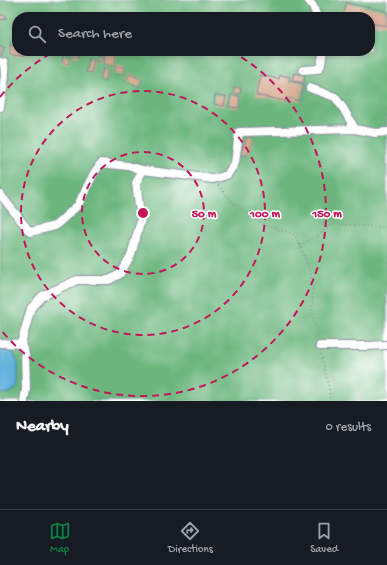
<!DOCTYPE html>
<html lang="en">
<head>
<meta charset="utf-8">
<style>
	:root { --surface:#171b24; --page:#20242c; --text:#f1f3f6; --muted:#9ea1a6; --line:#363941; --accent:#0b8043 }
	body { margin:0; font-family:"Gochi Hand",sans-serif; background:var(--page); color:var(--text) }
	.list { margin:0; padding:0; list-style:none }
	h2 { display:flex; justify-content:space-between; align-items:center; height:52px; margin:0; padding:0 16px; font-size:17px }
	h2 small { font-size:13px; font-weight:400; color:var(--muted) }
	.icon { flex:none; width:22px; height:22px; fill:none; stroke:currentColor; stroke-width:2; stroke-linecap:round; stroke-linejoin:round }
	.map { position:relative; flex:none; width:387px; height:401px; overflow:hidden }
	.search { position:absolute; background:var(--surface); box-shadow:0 2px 6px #0003; left:12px; right:12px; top:12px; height:44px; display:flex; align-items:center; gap:10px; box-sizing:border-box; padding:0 14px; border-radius:16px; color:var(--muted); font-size:15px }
	.sheet { height:108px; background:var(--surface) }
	nav { display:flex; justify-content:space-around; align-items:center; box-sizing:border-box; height:56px; border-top:1px solid var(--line); background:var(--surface); font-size:11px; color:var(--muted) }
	nav a { display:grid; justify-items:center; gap:2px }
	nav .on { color:var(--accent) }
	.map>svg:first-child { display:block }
</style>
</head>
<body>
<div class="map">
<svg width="387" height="401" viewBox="0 0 387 401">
	<rect width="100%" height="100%" fill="#fff"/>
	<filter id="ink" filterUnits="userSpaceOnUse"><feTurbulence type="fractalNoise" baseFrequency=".025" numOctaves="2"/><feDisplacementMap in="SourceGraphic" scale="8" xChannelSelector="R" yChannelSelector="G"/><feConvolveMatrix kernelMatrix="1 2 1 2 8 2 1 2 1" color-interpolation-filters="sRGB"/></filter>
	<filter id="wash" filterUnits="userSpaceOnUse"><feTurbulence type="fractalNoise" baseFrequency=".012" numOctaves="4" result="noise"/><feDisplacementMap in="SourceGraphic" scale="16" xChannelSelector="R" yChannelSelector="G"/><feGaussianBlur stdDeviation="0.9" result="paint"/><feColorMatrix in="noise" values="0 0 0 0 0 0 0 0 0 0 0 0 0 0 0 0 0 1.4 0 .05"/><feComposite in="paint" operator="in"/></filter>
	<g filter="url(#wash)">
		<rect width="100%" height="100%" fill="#f6eedc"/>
		<path fill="#6cb67e" stroke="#44726e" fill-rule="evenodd" d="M0 0H387V401H0ZM17 17H370V51H17Z"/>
		<path fill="#62b3dd" stroke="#3e719e" d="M0 349H4L13 352 18 364V387L10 393 0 394Z"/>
		<g id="blocks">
			<path fill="#d5a48c" d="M346 3 387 11V26L370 23V17H343Z
				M0 15H5L6 19 0 20Z
				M10 45H17V51H25L24 56 10 55Z
				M0 46 4 47 2 55H0Z
				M74 51 79 52 78 57 73 56Z
				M105 53 116 55 115 66 103 64Z
				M98 55 103 56 101 62 96 61Z
				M63 56 70 57 68 64 62 62Z
				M89 58 94 59 91 73 86 72Z
				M116 66 125 67 124 75 115 74Z
				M103 69 108 70 106 81 100 79Z
				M294 73 305 75 304 83 292 81Z
				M130 74 142 80 139 87 126 81Z
				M260 75 279 79 280 75 290 77 289 81 304 84 300 101 286 98 285 101 256 95Z
				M234 87 241 88 240 94 234 93Z
				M215 95 226 96 224 106 214 104Z
				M231 95 240 96 239 108 229 107Z
				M248 136 254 139 247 156 240 154Z"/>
		</g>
	</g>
	<g filter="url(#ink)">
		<use href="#blocks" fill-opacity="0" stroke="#888e9d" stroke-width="1"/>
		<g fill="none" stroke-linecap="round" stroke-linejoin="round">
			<defs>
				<path id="street" d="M308 0 313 6 317 17
					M0 62 4 63 5 76 0 107
					M303 70 318 69 321 65 323 51
					M310 88 335 97 343 108 355 129
					M0 194 30 232 55 226 78 205 94 173 101 163 128 166 143 170
					M0 343 21 344 31 308 42 296 77 280H109L120 274 131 255 141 220 136 183 143 170 213 179 227 175 235 163 239 132 355 129 375 133 387 132
					M21 344 25 353 26 389 24 401
					M320 346H366L387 345"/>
			</defs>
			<use href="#street" stroke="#888e9d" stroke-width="10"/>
			<path stroke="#888e9d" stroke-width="1.5" stroke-dasharray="1 3" stroke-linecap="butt" d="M218 185 233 203 264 225 294 234 300 245 310 272 313 287 312 311 318 339
				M300 245 319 235 333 224 387 227
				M321 354 329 389 330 401"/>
			<use href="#street" stroke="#fff" stroke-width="8"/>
		</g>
	</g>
	<g fill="none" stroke="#c2185b" stroke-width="2" stroke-dasharray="7 5">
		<circle cx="143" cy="213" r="61"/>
		<circle cx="143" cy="213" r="122"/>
		<path d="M0 97A184 184 0 0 1 55 51M231 51A184 184 0 1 1 0 329"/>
	</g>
	<circle cx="143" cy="213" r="6" fill="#c2185b" stroke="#fff" stroke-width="2"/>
	<g font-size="12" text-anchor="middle" font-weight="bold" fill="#c2185b" stroke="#fff" stroke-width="3" stroke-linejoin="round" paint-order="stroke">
		<text x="204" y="217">50 m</text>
		<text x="265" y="217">100 m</text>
		<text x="327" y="217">150 m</text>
	</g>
</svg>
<div class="search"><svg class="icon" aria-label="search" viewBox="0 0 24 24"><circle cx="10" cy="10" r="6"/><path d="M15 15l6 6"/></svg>Search here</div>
</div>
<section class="sheet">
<h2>Nearby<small>0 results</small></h2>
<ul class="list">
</ul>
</section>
<nav>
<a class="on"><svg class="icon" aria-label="map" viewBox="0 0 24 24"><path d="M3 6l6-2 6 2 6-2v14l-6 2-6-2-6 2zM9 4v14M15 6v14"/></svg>Map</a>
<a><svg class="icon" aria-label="directions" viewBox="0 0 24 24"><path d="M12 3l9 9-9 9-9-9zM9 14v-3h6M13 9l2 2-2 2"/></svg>Directions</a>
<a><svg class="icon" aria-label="saved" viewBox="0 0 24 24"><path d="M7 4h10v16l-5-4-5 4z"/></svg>Saved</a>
</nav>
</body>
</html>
